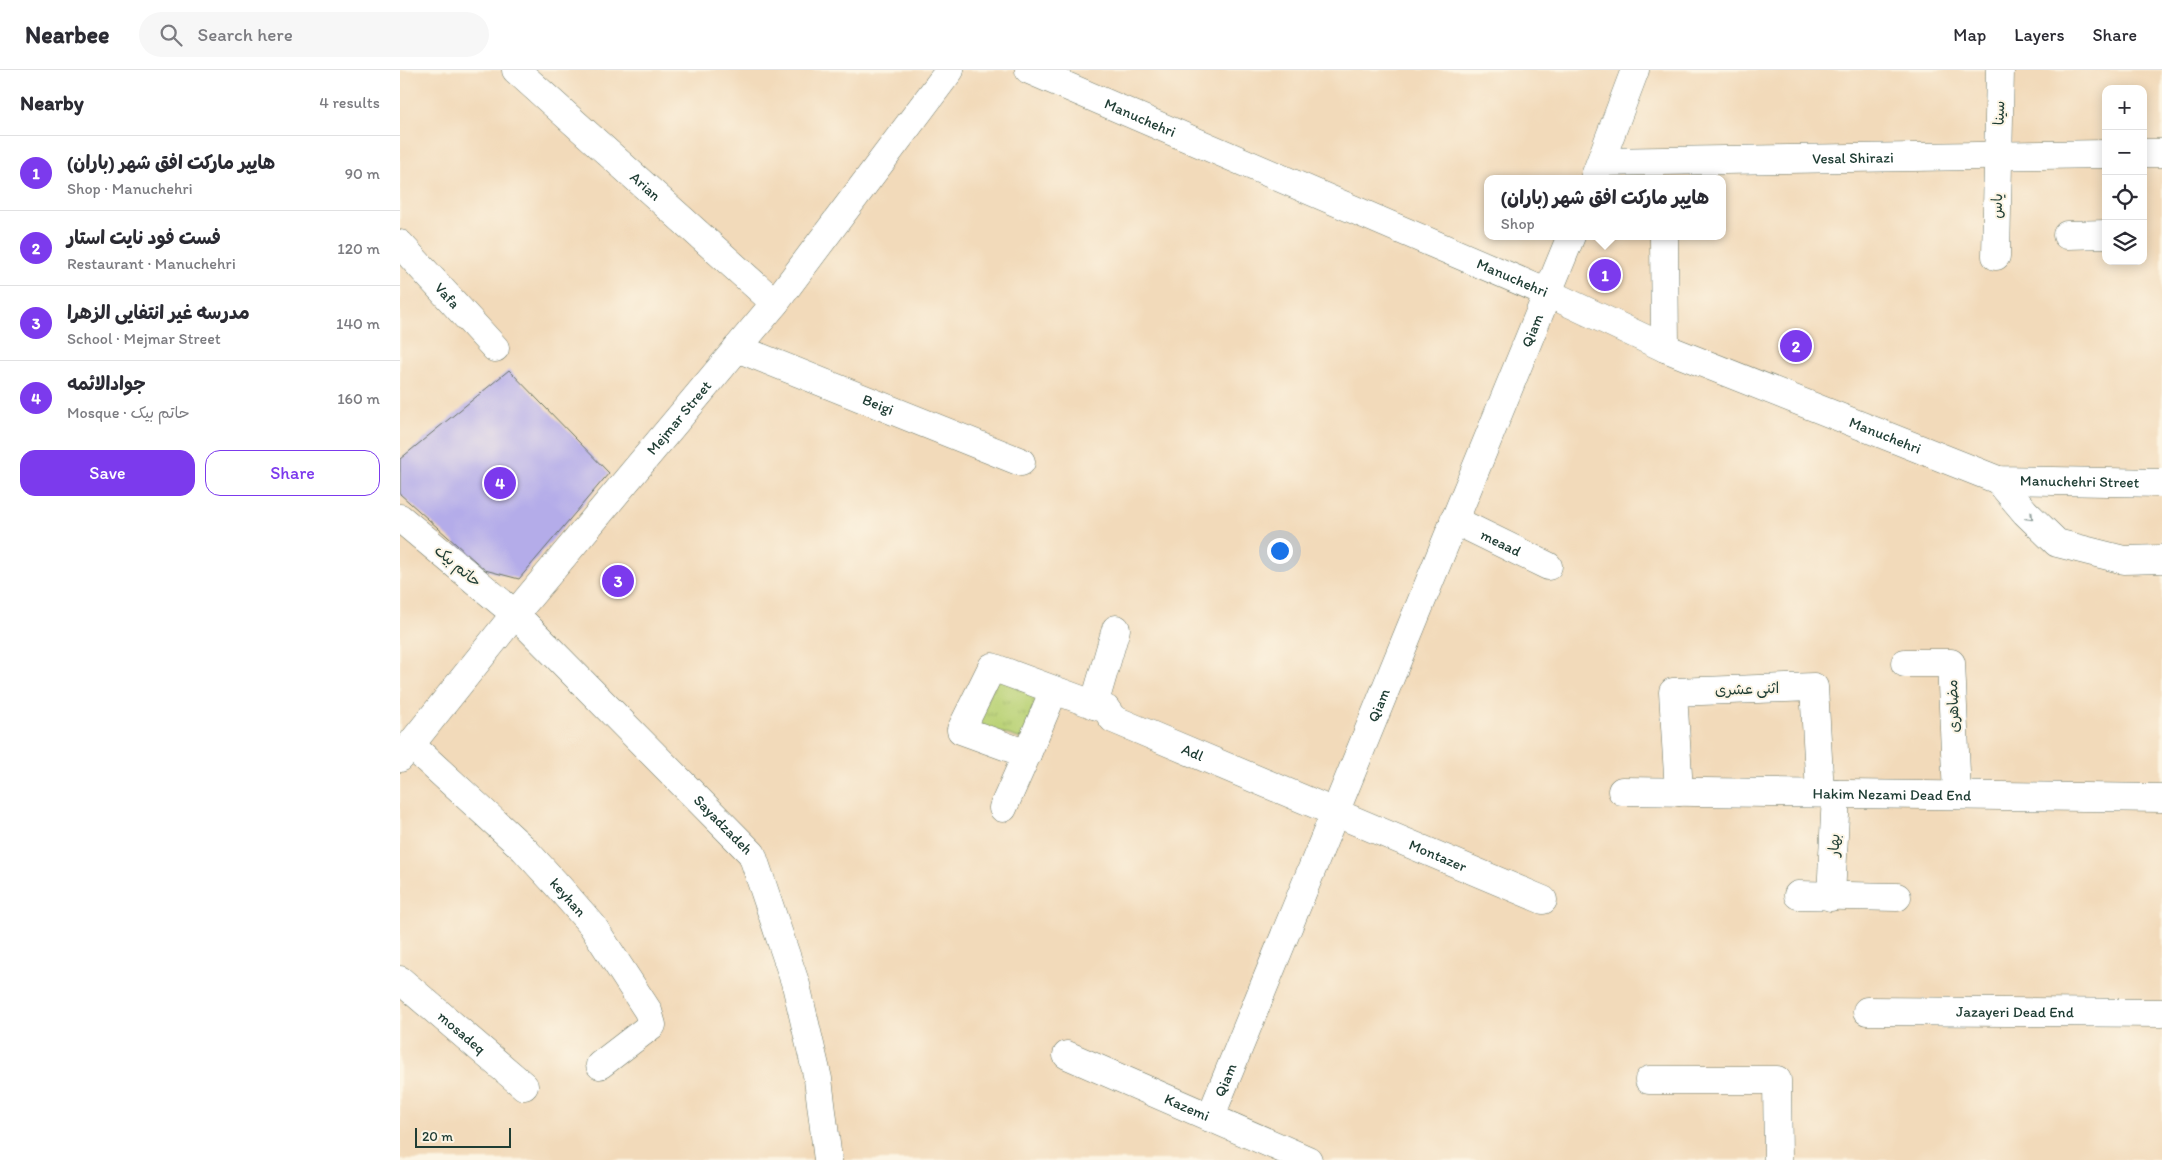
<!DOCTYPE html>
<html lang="en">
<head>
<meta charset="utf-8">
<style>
	:root { --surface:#fff; --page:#f7f7f7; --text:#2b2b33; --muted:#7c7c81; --line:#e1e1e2; --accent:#7c3aed }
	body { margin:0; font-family:Itim,"Playpen Sans Arabic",sans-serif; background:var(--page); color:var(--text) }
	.controls { position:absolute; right:15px; top:15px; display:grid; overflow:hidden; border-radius:10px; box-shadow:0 2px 12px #0003 }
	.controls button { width:45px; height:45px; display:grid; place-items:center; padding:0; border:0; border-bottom:1px solid var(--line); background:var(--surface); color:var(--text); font:25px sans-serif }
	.scale { position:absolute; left:15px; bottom:12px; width:96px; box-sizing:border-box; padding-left:5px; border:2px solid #1f3d34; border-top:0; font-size:14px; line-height:18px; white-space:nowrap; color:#1f3d34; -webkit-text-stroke:4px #fcf5e5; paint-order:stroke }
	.you { position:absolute; left:879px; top:480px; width:18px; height:18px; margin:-12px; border:4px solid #fff; border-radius:50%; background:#1a73e8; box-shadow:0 0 0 8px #1a73e833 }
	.badge { display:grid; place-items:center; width:32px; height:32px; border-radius:50%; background:var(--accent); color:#fff; font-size:16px; font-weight:700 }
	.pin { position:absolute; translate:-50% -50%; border:2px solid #fff; box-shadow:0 1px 5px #0006 }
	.popup { position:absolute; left:1084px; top:105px; width:242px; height:65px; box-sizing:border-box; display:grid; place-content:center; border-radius:10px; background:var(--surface); filter:drop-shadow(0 1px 4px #0005); font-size:16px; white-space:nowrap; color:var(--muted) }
	.popup b { font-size:19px; color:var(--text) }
	.popup::after { content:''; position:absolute; left:50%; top:100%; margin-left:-10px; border:10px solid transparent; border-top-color:var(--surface) }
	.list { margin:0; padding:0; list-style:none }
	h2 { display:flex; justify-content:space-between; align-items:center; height:65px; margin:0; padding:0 20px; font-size:21px }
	h2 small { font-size:16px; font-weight:400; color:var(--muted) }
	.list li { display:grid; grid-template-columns:32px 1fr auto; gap:15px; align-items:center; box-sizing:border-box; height:75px; padding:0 20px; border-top:1px solid var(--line) }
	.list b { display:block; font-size:19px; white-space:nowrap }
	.list p { margin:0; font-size:16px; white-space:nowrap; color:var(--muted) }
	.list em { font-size:16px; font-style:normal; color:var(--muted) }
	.actions { display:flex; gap:10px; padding:15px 20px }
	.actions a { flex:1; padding:11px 0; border:1px solid var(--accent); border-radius:15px; text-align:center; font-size:18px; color:var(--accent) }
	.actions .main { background:var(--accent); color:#fff }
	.icon { flex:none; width:28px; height:28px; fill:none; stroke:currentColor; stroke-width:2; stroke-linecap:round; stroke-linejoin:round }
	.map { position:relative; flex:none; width:1762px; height:1090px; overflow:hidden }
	header { display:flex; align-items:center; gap:30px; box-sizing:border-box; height:70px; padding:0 25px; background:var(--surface); border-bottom:1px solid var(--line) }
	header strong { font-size:24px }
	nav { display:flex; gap:28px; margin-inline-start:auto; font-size:18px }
	.search { width:350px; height:45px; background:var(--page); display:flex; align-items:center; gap:12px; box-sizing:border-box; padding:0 18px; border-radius:28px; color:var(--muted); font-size:19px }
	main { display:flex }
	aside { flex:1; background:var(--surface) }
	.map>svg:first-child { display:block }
</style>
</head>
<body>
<header>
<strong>Nearbee</strong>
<div class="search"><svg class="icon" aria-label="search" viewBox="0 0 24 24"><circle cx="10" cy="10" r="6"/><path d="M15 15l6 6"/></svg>Search here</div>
<nav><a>Map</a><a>Layers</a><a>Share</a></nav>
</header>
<main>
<aside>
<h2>Nearby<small>4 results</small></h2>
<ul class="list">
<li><span class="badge">1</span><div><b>هایپر مارکت افق شهر (باران)</b><p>Shop · Manuchehri</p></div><em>90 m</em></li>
<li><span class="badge">2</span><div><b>فست فود نایت استار</b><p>Restaurant · Manuchehri</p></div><em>120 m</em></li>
<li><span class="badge">3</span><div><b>مدرسه غیر انتفایی الزهرا</b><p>School · Mejmar Street</p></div><em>140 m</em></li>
<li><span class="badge">4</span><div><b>جوادالائمه</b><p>Mosque · حاتم بیک</p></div><em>160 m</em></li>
</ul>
<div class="actions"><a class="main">Save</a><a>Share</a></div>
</aside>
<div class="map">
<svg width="1762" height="1090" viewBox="0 0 1762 1090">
	<defs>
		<pattern id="grass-tufts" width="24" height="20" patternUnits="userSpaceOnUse" patternTransform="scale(1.25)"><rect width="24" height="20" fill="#bbd378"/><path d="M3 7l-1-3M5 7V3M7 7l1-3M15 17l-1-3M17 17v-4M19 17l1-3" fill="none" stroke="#a0b668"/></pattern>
	</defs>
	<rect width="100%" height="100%" fill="#fcf5e5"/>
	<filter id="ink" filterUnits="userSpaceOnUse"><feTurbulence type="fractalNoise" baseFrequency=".02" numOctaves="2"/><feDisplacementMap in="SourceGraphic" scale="10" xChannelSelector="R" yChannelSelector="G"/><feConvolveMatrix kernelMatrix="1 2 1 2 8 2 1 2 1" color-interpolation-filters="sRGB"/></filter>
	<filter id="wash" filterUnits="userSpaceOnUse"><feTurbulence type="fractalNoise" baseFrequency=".0096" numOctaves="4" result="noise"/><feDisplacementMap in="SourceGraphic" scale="20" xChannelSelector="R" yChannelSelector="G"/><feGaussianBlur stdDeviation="1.12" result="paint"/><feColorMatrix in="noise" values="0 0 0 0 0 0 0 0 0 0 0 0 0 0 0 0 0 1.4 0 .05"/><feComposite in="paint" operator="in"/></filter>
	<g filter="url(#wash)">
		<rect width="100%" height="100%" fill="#f2daba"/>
		<path fill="url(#grass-tufts)" stroke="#6d8856" d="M597 608 642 625 621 669 575 654Z"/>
		<g id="blocks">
			<path fill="#b4ace9" d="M109 300 209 403 119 509 85 500 0 424V389Z"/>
		</g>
	</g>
	<g filter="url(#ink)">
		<use href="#blocks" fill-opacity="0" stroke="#697463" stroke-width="1"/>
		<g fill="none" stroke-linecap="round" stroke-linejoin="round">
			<defs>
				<g id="minor">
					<path id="s1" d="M116 0 375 233"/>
					<path d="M1743 83H1762"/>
					<path id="s2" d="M1201 92 1706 84"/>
					<path d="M1195 106 1235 0"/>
					<path d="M1667 165 1706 164"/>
					<path d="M1264 166 1265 278"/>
					<path id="s3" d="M0 174 95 278"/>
					<path d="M1596 186 1600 0"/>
					<path id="s4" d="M337 278 621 392"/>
					<path id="s5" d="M0 448 115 544 352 784 396 915 418 1009 428 1090"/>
					<path id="s6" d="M1054 450 1148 496"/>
					<path d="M1505 593H1551L1557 725"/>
					<path id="s7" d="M654 620 627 684 561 660 592 597 706 639 713 649 1143 830"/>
					<path d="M694 635 716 559"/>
					<path id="s8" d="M11 675 124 779 157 815 192 855 248 941 252 955 200 995"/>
					<path id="s9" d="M0 688 115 544 375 233 550 0"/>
					<path id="s10" d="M1222 721 1762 728"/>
					<path d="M1279 722 1273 622 1414 617 1420 723"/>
					<path d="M603 738 627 684"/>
					<path d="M1398 825 1497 827"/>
					<path d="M1431 827 1436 724"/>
					<path id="s11" d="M0 910 124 1016"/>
					<path id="s12" d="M1467 941 1762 943"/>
					<path id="s13" d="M667 985 908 1090"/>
					<path d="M1249 1010H1377L1378 1090"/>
					<path id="s14" d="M810 1048 1171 166"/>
				</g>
				<g id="major">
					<path id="s15" d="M629 0 1148 223 1265 278 1598 410 1762 413"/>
					<path d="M1598 410 1625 442 1657 473 1724 490 1762 489"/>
				</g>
			</defs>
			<use href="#minor" stroke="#697463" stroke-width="29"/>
			<use href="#major" stroke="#697463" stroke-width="29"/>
			<use href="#minor" stroke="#fff" stroke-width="28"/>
			<use href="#major" stroke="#fff" stroke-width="28"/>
		</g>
		<defs><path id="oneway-chevron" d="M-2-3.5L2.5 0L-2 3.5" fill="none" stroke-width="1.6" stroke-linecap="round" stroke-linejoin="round" transform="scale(1.25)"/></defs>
		<use stroke="#8f9e9a" href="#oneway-chevron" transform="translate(1630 447) rotate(45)"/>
	</g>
	<g text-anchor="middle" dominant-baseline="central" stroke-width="4" stroke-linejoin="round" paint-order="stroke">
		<g font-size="15" fill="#1f3d34" stroke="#fcf5e5">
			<text transform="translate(1599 43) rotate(-88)">سینا</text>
			<text stroke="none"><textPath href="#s15" startOffset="121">Manuchehri</textPath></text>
			<text stroke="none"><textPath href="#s2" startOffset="252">Vesal Shirazi</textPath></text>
			<text stroke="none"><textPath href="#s1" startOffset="174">Arian</textPath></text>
			<text transform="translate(1597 136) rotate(-89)">یاس</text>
			<text stroke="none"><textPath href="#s15" startOffset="526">Manuchehri</textPath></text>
			<text stroke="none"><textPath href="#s3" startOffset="70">Vafa</textPath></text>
			<text stroke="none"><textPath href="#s14" startOffset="851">Qiam</textPath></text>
			<text stroke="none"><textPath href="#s4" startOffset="152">Beigi</textPath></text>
			<text stroke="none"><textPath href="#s9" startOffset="440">Mejmar Street</textPath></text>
			<text stroke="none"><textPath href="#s15" startOffset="931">Manuchehri</textPath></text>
			<text stroke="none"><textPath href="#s15" startOffset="1134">Manuchehri Street</textPath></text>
			<text stroke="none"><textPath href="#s6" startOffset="52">meaad</textPath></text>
			<text transform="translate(58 496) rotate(40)">حاتم بیک</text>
			<text transform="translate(1347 619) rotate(-2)">اثنی عشری</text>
			<text stroke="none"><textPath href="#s14" startOffset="446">Qiam</textPath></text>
			<text transform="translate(1553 636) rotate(-92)">مضاهری</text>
			<text stroke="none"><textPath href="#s7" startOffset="430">Adl</textPath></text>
			<text stroke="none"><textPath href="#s10" startOffset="270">Hakim Nezami Dead End</textPath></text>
			<text stroke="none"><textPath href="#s5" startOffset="446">Sayadzadeh</textPath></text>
			<text transform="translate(1434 775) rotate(-87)">بهار</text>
			<text stroke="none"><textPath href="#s7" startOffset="696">Montazer</textPath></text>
			<text stroke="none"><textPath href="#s8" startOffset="219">keyhan</textPath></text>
			<text stroke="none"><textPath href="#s12" startOffset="148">Jazayeri Dead End</textPath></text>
			<text stroke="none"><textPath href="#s11" startOffset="81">mosadeq</textPath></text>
			<text stroke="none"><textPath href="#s14" startOffset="41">Qiam</textPath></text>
			<text stroke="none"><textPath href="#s13" startOffset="131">Kazemi</textPath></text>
		</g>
	</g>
</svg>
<div class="controls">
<button>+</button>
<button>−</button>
<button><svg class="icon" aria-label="locate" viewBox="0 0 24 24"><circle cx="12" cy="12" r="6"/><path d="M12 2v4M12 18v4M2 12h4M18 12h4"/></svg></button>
<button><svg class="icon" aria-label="layers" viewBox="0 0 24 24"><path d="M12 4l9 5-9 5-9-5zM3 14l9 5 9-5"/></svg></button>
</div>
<div class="scale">20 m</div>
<div class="you"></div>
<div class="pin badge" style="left:1205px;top:205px">1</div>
<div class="popup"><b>هایپر مارکت افق شهر (باران)</b>Shop</div>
<div class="pin badge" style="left:1396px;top:276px">2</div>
<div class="pin badge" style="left:218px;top:511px">3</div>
<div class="pin badge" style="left:100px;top:413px">4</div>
</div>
</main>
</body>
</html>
